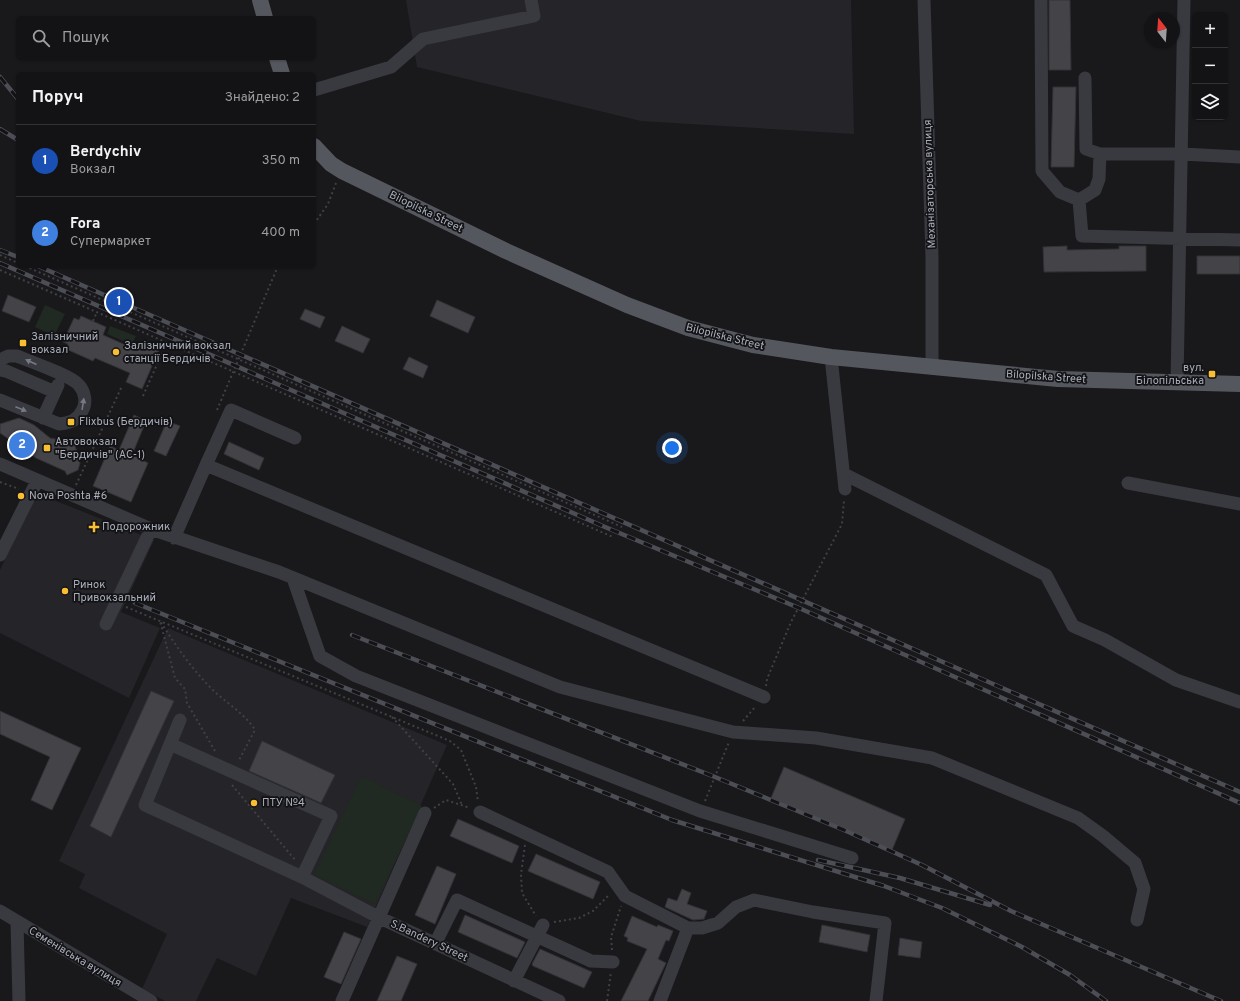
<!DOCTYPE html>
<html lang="uk">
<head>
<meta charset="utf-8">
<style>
	:root { --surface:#131214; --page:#1c1b1d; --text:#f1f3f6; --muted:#9d9ea0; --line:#323234; --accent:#f9bf32 }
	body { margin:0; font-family:Overpass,sans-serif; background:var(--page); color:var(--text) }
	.controls { position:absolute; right:12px; top:12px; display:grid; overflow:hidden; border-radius:6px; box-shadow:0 1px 3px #0004 }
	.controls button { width:36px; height:36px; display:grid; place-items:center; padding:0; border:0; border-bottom:1px solid var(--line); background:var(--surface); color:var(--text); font:20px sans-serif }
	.compass { position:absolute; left:1144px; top:12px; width:36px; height:36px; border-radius:50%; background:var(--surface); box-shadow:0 1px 3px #0004; rotate:343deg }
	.you { position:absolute; left:672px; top:448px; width:14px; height:14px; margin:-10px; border:3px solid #fff; border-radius:50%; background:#1a73e8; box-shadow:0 0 0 6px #1a73e833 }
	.badge { display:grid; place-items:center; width:26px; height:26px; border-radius:50%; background:var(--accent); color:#fff; font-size:13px; font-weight:700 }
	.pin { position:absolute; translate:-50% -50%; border:2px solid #fff; box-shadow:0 1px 4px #0006 }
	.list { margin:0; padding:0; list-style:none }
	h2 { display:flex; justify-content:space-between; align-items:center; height:52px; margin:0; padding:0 16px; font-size:17px }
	h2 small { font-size:13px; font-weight:400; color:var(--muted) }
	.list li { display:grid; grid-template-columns:26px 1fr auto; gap:12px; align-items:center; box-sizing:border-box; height:72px; padding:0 16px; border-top:1px solid var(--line) }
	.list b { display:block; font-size:15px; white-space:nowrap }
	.list p { margin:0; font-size:13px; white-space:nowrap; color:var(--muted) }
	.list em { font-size:13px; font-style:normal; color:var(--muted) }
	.icon { flex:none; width:22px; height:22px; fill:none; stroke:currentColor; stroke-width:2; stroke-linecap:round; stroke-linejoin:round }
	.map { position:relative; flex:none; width:1240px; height:1001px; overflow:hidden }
	.search { position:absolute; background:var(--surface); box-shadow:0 1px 3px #0004; left:16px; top:16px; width:300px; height:44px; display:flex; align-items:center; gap:10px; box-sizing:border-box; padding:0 14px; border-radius:6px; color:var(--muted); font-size:15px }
	.panel { position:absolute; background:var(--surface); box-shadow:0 1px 3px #0004; left:16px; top:72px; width:300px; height:196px; border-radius:6px }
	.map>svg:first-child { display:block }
</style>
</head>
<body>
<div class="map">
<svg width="1240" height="1001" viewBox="0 0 1240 1001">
	<rect width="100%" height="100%" fill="#19181b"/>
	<path fill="#252428" d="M406 0H851L854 134 641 121 417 67Z
		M36 493 154 540 121 612 160 628 129 698 0 633V570Z
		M168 628 447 745 367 927 291 898 256 976 217 958 196 1001H165L142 989 167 934 79 888 85 874 59 861Z"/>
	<path fill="#202922" d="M45 305 65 314 54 336 35 327Z
		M110 326 136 336 132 345 107 334Z
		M361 776 422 806 375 904 314 875Z"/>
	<path fill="#434348" stroke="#333237" d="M1049 0H1070L1071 70H1049Z
		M1053 87H1076L1074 167H1051Z
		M1067 246V250L1119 249V246H1146V271L1044 272 1043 247Z
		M1197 256H1240V274H1197Z
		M8 295 36 307 29 322 2 311Z
		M437 300 475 317 468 333 430 316Z
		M305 309 325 317 320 328 300 319Z
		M81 316 106 327 103 335 137 350 140 342 159 350 142 389 126 382 130 373 95 358 93 361 66 349 68 344 63 342 74 318 79 320Z
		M342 326 370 339 363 353 335 341Z
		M409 357 428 366 423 378 403 369Z
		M134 415 146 421 132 455 148 463 131 502 93 486 110 446 119 450Z
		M19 418 34 425 50 438 64 441 65 444 74 442 80 463 78 470 67 475 65 471 36 458 0 433V424Z
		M167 421 180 426 166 456 154 451Z
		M229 442 264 458 259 470 224 454Z
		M151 691 174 701 111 837 90 826Z
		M0 711 81 748 52 810 31 800 50 757 0 734Z
		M262 741 335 775 321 803 249 771Z
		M784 767 905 819 892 850 771 798Z
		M458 819 519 846 512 863 450 836Z
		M536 854 600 882 593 899 528 871Z
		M437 866 456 874 435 924 415 915Z
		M682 889 691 893 687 904 707 911 704 919 693 920 665 907 668 898 677 901Z
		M465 915 525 942 517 958 458 932Z
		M632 916 657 927 658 925 673 931 669 941 666 940 658 959 666 963 648 1001H621L647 949 627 941 628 938 624 936Z
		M822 925 870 935 867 952 819 942Z
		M344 932 361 939 341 984 324 977Z
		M900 938 922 942 920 958 898 955Z
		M540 949 592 972 584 988 533 966 532 964Z
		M397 956 417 964 401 1001H377Z"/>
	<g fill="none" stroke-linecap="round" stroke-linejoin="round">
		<path stroke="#3f4147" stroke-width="2" stroke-dasharray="2 3" stroke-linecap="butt" d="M314 224 328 204 336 183
			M0 255 18 263
			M25 266 622 527
			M0 270 613 537
			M93 321 97 312
			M143 396 167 342
			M217 410 278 266
			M0 482 19 489
			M76 485 122 386
			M126 607 450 741 461 750 476 787 478 802
			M766 686 767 679 791 622 842 524 844 500
			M392 717 453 784 462 805
			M743 721 756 706
			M215 751 187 703 185 689 175 678 160 621C176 646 193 671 215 692 228 704 245 714 255 730L238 762
			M232 785 296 861
			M705 801 729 742
			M434 808 446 800 470 808
			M525 845 521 874 522 893 536 916
			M554 922 579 918 593 911 610 894
			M612 950 611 937 621 906
			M607 1001 611 972"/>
		<path stroke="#393a40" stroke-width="13" d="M924 0 932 257V368
			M1041 0 1042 171 1060 192 1079 200 1095 190 1099 179 1100 154
			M1085 78 1086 149 1100 154H1182L1240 157
			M314 90 391 67 423 39 534 16 531 0
			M1079 200 1082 236 1240 240
			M831 357 845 489
			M0 360 8 356H17C31 362 70 375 79 385 85 392 87 403 82 411 77 421 69 423 59 424L0 400
			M0 370 6 371 55 392
			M1177 383 1184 0
			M43 418 58 385
			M0 464 151 529 279 572 560 687 733 732 816 738 932 758 1078 818 1103 836 1135 863 1144 889 1137 920
			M206 465 231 410 295 438
			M844 474 1046 575 1073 626 1105 640 1176 680 1240 702
			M1128 483 1240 504
			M174 538 206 465 764 697
			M0 555 37 481
			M293 578 320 656 356 676 700 811 852 858
			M106 624 151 529
			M180 720 145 805 302 877 378 917 559 1001
			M170 744 331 816 302 877
			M480 812 608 872 625 896 688 928
			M0 911 151 1001
			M17 922 19 1001
			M435 944 457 900 591 961 613 962
			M514 981 543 925
			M342 1001 425 813
			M660 1001 688 928H702L718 923 736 907 754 900 813 912 885 923 876 1001"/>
		<path stroke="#55575f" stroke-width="16" d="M260 0 265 18
			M277 58 282 74
			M314 146 331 164 342 171 506 251 627 305 688 328 753 345 831 357 1058 379 1240 384"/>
		<defs>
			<path id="rail" d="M0 77 18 99
				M0 129 18 140
				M0 250 18 257
				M0 263 605 527 799 608 1240 803
				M38 266 1240 792
				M135 603 672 820 884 886 942 908 1022 947 1070 975 1106 1001
				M352 635 715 777 844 830 922 865 1011 911 1221 1001
				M818 860 900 878 990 905"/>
		</defs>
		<use href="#rail" stroke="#4c4e55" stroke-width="4.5"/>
		<use href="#rail" stroke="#131316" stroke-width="3" stroke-dasharray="9" stroke-linecap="butt"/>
	</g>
	<defs><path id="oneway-solid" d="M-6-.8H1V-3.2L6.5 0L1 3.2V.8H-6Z"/></defs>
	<g fill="#777a84">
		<use href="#oneway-solid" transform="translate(31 362) rotate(-156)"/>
		<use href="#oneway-solid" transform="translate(83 404) rotate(-81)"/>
		<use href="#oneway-solid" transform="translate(21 409) rotate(22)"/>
	</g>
	<g fill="#f9bf32" stroke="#131316" stroke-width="1.5">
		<rect x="19" y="339" width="8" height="8" rx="2"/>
		<circle cx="116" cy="352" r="4"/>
		<rect x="1208" y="370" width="8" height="8" rx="2"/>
		<rect x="67" y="418" width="8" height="8" rx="2"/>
		<rect x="43" y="444" width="8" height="8" rx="2"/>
		<circle cx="21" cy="496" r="4"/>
		<path d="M92 521h4v4h4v4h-4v4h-4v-4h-4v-4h4z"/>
		<circle cx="65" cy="591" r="4"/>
		<circle cx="254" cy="803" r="4"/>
	</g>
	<g text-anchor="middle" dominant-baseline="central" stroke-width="3.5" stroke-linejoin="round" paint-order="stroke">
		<g font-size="11" fill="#aaafbb" stroke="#131316">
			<text transform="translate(930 184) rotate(-92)">Механізаторська вулиця</text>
			<text transform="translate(426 212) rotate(26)">Bilopilska Street</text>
			<text transform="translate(725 337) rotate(14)">Bilopilska Street</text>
			<text transform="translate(1046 377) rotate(4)">Bilopilska Street</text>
			<text transform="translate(429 941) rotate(25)">S.Bandery Street</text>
			<text transform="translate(75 957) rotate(31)">Семенівська вулиця</text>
		</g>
		<g font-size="11" fill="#aaafbb" stroke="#131316" text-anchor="start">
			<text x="31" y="337">Залізничний<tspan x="31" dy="13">вокзал</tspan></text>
			<text x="124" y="346">Залізничний вокзал<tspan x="124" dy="13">станції Бердичів</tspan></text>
			<text x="1204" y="368" text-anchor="end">вул.<tspan x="1204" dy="13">Білопільська</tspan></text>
			<text x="79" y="422">Flixbus (Бердичів)</text>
			<text x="55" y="442">Автовокзал<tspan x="55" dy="13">"Бердичів" (АС-1)</tspan></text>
			<text x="29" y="496">Nova Poshta #6</text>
			<text x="102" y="527">Подорожник</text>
			<text x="73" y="585">Ринок<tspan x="73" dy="13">Привокзальний</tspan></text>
			<text x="262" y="803">ПТУ №4</text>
		</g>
	</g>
</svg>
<div class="controls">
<button>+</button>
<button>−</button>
<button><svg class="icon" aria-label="layers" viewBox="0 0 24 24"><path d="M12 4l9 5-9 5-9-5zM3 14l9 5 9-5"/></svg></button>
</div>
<svg class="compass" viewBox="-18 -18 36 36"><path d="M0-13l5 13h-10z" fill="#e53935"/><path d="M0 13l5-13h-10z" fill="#9d9ea0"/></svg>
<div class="you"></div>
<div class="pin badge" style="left:119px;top:302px;background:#1a4fb4">1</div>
<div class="pin badge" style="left:22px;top:445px;background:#3f7fe0">2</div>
<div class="search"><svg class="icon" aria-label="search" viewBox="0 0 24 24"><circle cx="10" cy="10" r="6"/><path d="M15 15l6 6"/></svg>Пошук</div>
<section class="panel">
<h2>Поруч<small>Знайдено: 2</small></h2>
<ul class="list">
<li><span class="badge" style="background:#1a4fb4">1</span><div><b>Berdychiv</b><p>Вокзал</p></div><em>350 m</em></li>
<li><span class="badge" style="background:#3f7fe0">2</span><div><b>Fora</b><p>Супермаркет</p></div><em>400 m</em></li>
</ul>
</section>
</div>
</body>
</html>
